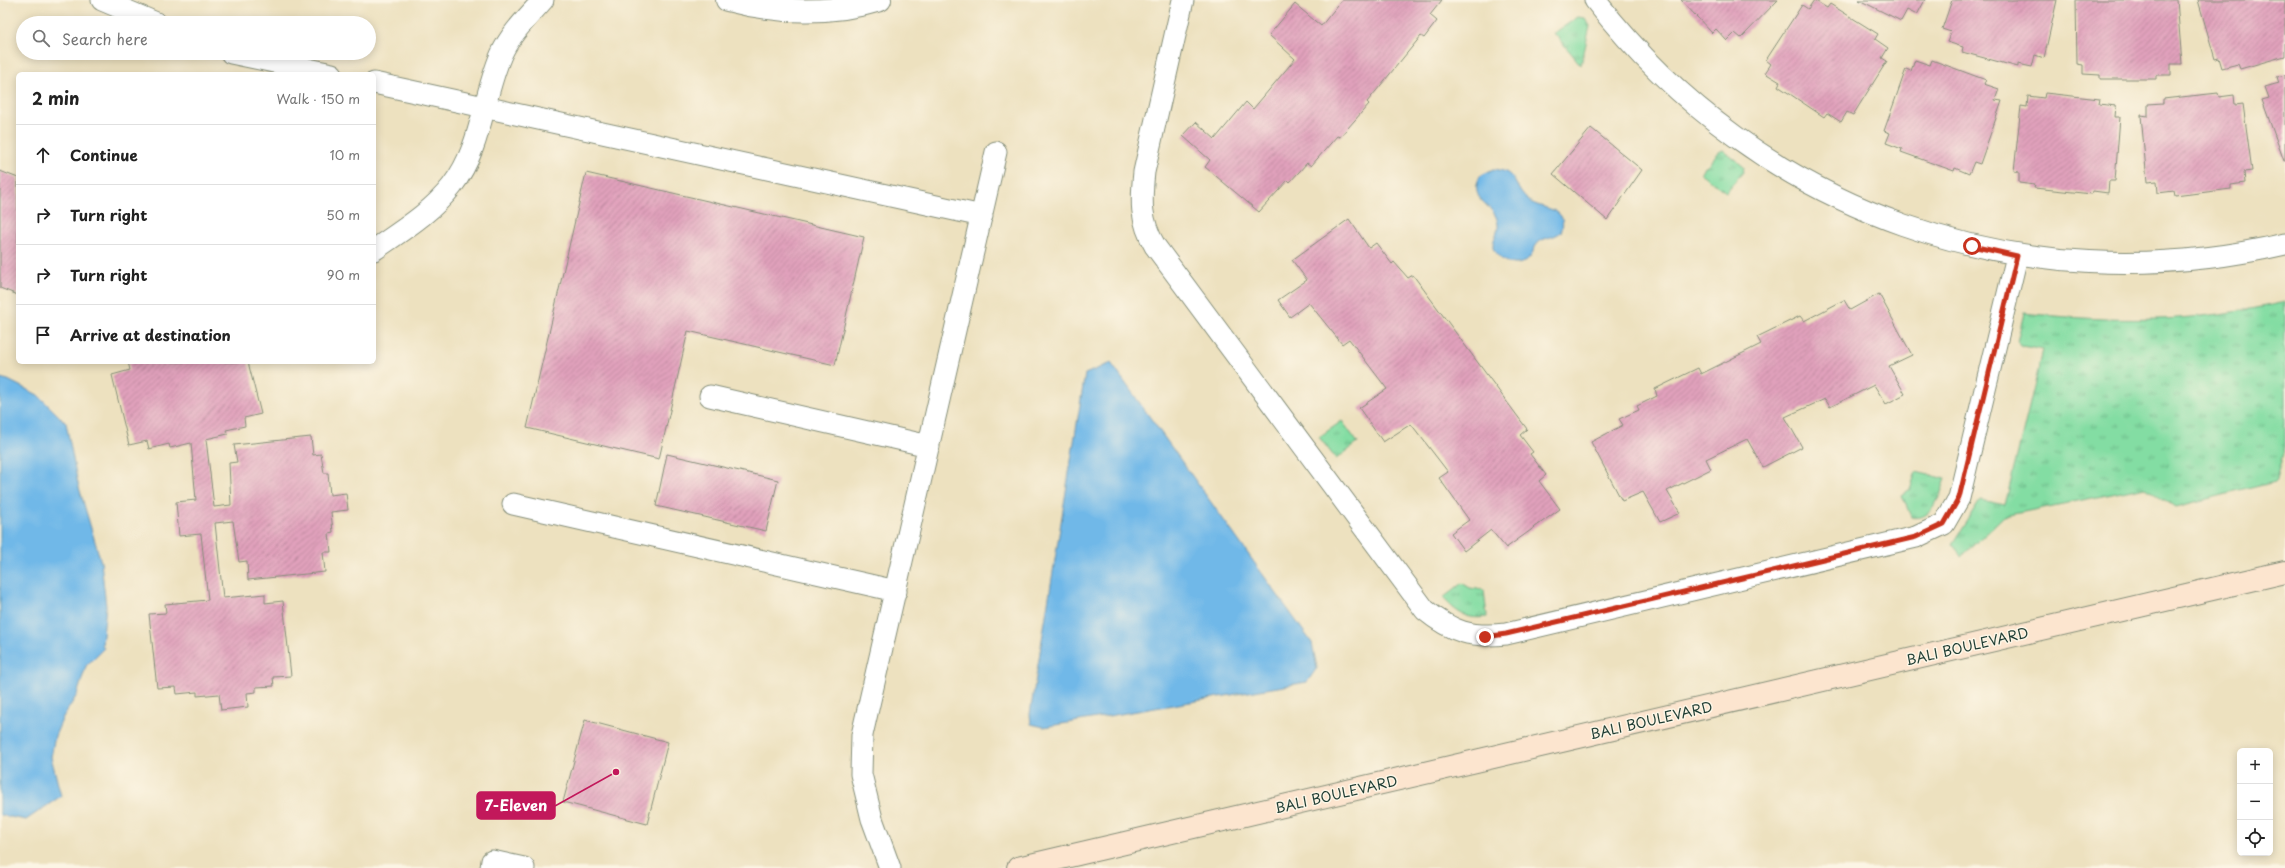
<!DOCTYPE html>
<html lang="en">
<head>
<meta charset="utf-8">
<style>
	:root { --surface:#fff; --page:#f6f6f6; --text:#222; --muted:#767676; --line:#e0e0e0 }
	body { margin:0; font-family:"Playpen Sans",sans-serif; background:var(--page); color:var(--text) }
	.controls { position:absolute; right:12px; bottom:12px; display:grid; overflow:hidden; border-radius:6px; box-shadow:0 2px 10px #0003 }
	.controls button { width:36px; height:36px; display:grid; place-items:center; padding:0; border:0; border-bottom:1px solid var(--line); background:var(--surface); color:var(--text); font:20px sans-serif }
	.stop { position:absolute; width:12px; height:12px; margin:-9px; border:3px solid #c8321e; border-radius:50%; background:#fff }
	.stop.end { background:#c8321e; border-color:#fff; box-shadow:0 1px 4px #0008 }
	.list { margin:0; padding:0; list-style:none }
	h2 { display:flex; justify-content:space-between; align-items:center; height:52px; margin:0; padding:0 16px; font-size:17px }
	h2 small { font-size:13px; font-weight:400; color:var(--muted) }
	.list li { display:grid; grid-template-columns:26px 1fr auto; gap:12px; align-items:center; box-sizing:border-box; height:60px; padding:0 16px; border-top:1px solid var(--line) }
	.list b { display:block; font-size:15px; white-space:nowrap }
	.list em { font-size:13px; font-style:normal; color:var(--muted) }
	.icon { flex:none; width:22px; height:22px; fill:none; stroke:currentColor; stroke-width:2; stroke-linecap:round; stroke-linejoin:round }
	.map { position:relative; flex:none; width:2285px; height:868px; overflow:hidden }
	.search { position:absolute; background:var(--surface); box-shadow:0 2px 10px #0003; left:16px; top:16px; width:360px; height:44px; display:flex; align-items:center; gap:10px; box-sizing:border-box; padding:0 14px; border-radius:22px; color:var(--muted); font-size:15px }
	.panel { position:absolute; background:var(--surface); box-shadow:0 2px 10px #0003; left:16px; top:72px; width:360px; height:292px; border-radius:6px }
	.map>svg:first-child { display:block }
</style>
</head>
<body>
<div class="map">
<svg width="2285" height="868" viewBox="0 0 2285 868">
	<defs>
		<pattern id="grass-tufts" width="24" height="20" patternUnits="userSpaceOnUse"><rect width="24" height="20" fill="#83dda3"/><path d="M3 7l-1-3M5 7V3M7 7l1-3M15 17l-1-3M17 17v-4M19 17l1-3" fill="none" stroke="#6bb486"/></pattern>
		<pattern id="building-hatch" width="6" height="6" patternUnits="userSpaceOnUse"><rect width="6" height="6" fill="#e1a1bc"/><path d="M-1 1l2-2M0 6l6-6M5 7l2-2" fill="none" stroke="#b6849a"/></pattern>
	</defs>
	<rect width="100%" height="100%" fill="#fcf5e5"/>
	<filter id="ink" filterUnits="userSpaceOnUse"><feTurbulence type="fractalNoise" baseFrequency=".025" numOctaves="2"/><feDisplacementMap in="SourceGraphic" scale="8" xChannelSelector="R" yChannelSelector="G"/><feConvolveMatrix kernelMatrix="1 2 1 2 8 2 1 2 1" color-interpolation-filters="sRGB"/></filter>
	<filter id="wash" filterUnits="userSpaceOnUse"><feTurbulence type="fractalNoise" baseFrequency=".012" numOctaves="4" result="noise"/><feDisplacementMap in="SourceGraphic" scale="16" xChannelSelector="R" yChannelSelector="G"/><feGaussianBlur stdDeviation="0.9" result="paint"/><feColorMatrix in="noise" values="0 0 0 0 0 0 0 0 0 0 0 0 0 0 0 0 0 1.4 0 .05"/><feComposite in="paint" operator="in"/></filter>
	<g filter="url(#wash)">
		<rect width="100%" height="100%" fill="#ede1bf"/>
		<path fill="url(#grass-tufts)" stroke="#518d6c" d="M1578 17 1585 18 1590 26 1581 65 1554 33Z
			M1723 150 1744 167 1743 172 1726 192 1700 173 1719 152Z
			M2285 302V447L2275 482 2175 507 2146 487 2004 516 1962 556 1952 544 1980 500 2005 505 2043 350 2023 346 2017 342 2024 313C2117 323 2194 323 2285 302Z
			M1342 421 1358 443 1336 459 1319 437Z
			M1916 472 1946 479C1940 494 1933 522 1911 517L1902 495 1910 489Z
			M1462 583 1470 588 1484 590 1487 617C1467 620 1457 613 1443 598Z"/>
		<path fill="#70b8e8" stroke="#487a8e" d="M1493 169C1519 171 1512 187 1528 200 1541 211 1570 205 1561 232 1554 238 1545 237 1539 242 1534 246 1533 254 1529 258 1516 271 1499 261 1493 248 1492 239 1499 233 1498 224 1496 203 1467 203 1480 176Z
			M1111 363 1312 643 1317 668 1307 682 1044 727 1031 724 1030 714 1085 374Z
			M0 378 8 380 38 395 66 423 78 484 101 562 106 606 102 645 104 648 86 666 77 695 63 717 55 736 51 757 61 796 26 820 0 815Z"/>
		<g id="blocks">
			<path fill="url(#building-hatch)" d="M1342 0H1442L1430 15 1437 21 1424 38 1421 36 1367 102 1369 104 1340 137 1337 136 1311 166 1307 163 1290 182 1288 180 1259 212 1205 167 1210 160 1183 136 1196 122 1215 139 1246 102 1253 109 1295 59 1269 35 1295 4 1321 26Z
				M1681 0H1778L1741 38 1735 33 1727 41 1716 29 1712 33Z
				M1814 0 1827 8 1830 4 1878 34 1875 39 1888 48 1882 58 1887 61 1853 115 1847 112 1841 122 1827 113 1824 117 1778 86 1780 82 1765 73 1771 64 1766 60 1802 5 1808 9Z
				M1859 0H1925L1917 15 1907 10 1901 21Z
				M1952 0H2057L2044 58 2035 55 2032 67 2018 64V67L1962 52 1963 47 1947 42 1951 32 1942 29Z
				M2076 0H2177L2182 64H2171V75H2156V79H2100V75L2083 74V65L2077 64Z
				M2198 0H2285V56L2240 69 2238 64 2222 68 2219 58 2215 59Z
				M1915 60 1930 65 1932 60 1986 80 1984 84 1999 89 1995 100 2002 101 1980 164 1974 162 1969 174 1955 168 1954 171 1901 152 1902 149 1886 143 1890 133 1884 131 1906 69 1911 71Z
				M2285 75V161H2284L2262 100 2269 98 2265 87 2279 83 2277 77Z
				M2045 93 2100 99 2099 104 2116 106 2115 117H2120L2115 181H2109L2108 193 2093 191 2092 194 2034 188 2035 185 2019 183V172L2014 171 2021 106 2027 107 2028 96 2044 98Z
				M2218 93 2219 97 2234 95 2235 105 2243 104 2252 171 2244 172 2245 183 2231 185V189L2175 196 2174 191 2158 193 2157 181 2147 182 2141 115 2148 116V104L2163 103V99Z
				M1591 128 1642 170 1607 220 1553 174Z
				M0 171 18 178V295L0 288Z
				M586 173 864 237 835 365 688 331 659 459 527 428Z
				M1349 219 1369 248 1376 243 1392 264 1394 262 1408 278 1413 275 1527 429 1520 435 1533 452 1530 454 1546 475 1539 481 1560 509 1506 548 1491 530 1464 551 1451 533 1469 520 1439 478 1448 472 1411 424 1383 442 1359 408 1387 389 1349 339 1342 344 1309 303 1290 317 1278 300 1307 280 1292 260Z
				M1879 294 1912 355 1889 366 1905 394 1886 404 1874 385 1830 407 1825 399 1785 417 1802 447 1763 467 1747 439 1706 459 1711 469 1667 491 1680 513 1660 522 1643 492 1622 501 1591 442 1623 425 1619 419 1639 410 1637 406 1657 396 1655 389 1698 368 1701 374 1761 344 1757 337 1800 316 1804 321 1844 300 1850 310Z
				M128 362H248L261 414 244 418 245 426 226 430 228 434 206 439 214 507 231 505 229 463 237 462 234 445 311 437 313 455 321 454 324 473H328L330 495 346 493 348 510 331 512 333 532 329 533 331 552H323L325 572 248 580 247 561 239 562 233 521 215 523 223 598 265 594V603L283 601 291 676 273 677 274 686 256 687V692L247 693 248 707 221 710 219 694 197 696V692L177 694 176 687 157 688 149 614 166 613 165 604 208 600 201 534 179 536 176 502 196 500 191 443 170 448 169 444 149 449 147 441 129 445 112 375 130 370Z
				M667 454 778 480 766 531 656 506Z
				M585 720 668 742 647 824 563 802Z"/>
		</g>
	</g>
	<g filter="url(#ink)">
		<use href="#blocks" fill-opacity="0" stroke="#868f7a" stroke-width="1"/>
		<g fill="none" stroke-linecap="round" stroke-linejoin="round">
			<defs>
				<path id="lane" d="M102 0 156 23
					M1183 0 1144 172C1141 200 1140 221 1155 246L1425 610C1452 632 1471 638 1506 634L1916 537 1944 524 1959 498 2017 256
					M1595 0C1760 213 2022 305 2285 244
					M231 53 332 74
					M374 83 982 216
					M374 250C401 231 431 213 452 186 482 147 482 99 501 55 510 34 528 17 543 0
					M710 396 929 446
					M513 504 896 591
					M491 868 492 861 524 868
					M890 868 872 819 861 774 862 735 996 152"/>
				<path id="street" d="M727 0C775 13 832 15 880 0"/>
				<path id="secondary" d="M1018 868 2285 572"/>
			</defs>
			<use href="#lane" stroke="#868f7a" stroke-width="23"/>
			<use href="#street" stroke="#868f7a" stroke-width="24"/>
			<use href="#secondary" stroke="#868f7a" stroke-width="24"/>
			<use href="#lane" stroke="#fff" stroke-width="21"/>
			<use href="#street" stroke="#fff" stroke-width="22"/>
			<use href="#secondary" stroke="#fce5cf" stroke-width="22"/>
		</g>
	</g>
	<g fill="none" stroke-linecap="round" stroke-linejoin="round" filter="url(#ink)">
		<path stroke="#c8321e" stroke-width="5" d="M1485 637 1506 634 1916 537 1944 524 1959 498 2017 256 1972 246"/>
	</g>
	<g text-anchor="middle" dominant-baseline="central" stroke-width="3" stroke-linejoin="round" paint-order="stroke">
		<g font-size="14" fill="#1f3d34" stroke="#fcf5e5">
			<text transform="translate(1967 646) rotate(-13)">BALI BOULEVARD</text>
			<text transform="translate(1651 720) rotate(-13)">BALI BOULEVARD</text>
			<text transform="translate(1336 794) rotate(-13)">BALI BOULEVARD</text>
		</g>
	</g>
	<path fill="none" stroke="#c2185b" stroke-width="1.5" d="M616 772L555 806"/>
	<circle fill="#c2185b" stroke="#fcf5e5" stroke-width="1.5" cx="616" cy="772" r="4"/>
	<rect fill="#c2185b" stroke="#c2185b" stroke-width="1.5" x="477" y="792" width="78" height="27" rx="4"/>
	<g font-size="15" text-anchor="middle" font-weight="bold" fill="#fff">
		<text x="516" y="811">7-Eleven</text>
	</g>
</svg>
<div class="controls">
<button>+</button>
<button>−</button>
<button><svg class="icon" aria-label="locate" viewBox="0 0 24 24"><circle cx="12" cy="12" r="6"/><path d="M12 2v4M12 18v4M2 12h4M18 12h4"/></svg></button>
</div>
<div class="stop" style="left:1972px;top:246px"></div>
<div class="stop end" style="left:1485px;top:637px"></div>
<div class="search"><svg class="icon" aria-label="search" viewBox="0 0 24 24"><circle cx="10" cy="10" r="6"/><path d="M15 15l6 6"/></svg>Search here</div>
<section class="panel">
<h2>2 min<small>Walk · 150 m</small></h2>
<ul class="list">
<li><svg class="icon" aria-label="ahead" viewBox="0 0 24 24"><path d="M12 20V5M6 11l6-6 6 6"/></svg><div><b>Continue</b></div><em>10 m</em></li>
<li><svg class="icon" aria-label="right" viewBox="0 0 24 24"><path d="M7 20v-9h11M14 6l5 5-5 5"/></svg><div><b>Turn right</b></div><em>50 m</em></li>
<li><svg class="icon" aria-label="right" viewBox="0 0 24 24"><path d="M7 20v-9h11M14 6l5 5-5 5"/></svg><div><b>Turn right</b></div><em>90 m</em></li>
<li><svg class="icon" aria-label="arrive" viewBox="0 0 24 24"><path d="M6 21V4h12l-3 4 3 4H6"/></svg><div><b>Arrive at destination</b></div></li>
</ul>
</section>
</div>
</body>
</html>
